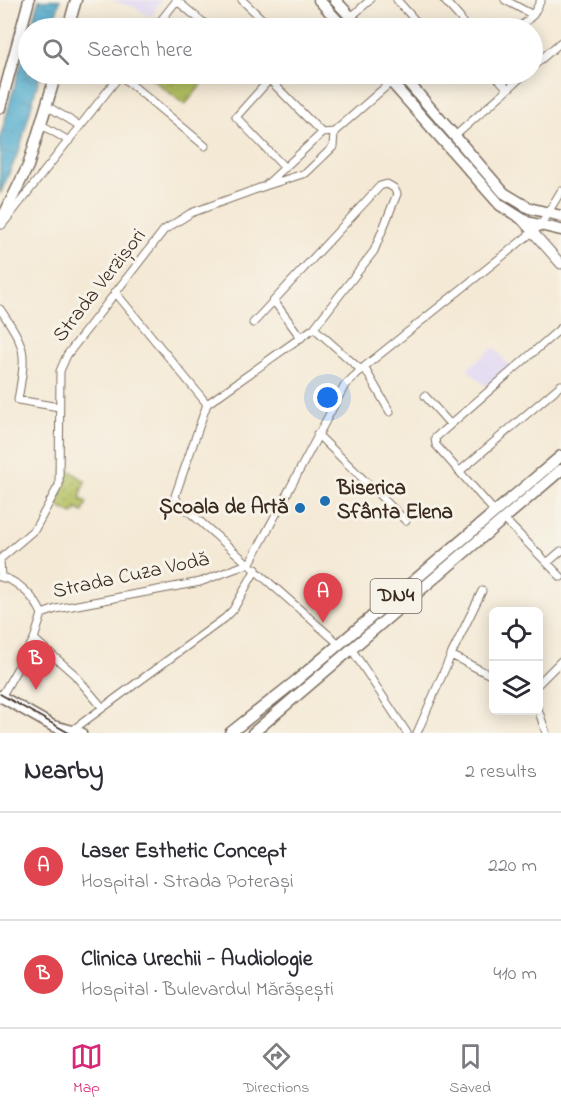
<!DOCTYPE html>
<html lang="en">
<head>
<meta charset="utf-8">
<style>
	:root { --surface:#fff; --page:#f7f7f7; --text:#2b2b33; --muted:#7c7c81; --line:#e1e1e2; --accent:#db2777 }
	body { margin:0; font-family:"Indie Flower",sans-serif; background:var(--page); color:var(--text) }
	.controls { position:absolute; right:18px; bottom:18px; display:grid; overflow:hidden; border-radius:9px; box-shadow:0 3px 15px #0003 }
	.controls button { width:54px; height:54px; display:grid; place-items:center; padding:0; border:0; border-bottom:2px solid var(--line); background:var(--surface); color:var(--text); font:30px sans-serif }
	.you { position:absolute; left:328px; top:398px; width:21px; height:21px; margin:-15px; border:4px solid #fff; border-radius:50%; background:#1a73e8; box-shadow:0 0 0 9px #1a73e833 }
	.badge { display:grid; place-items:center; width:39px; height:39px; border-radius:50%; background:var(--accent); color:#fff; font-size:20px; font-weight:700 }
	.pin { position:absolute; translate:-50% -50px; filter:drop-shadow(0 2px 3px #0008) }
	.pin::after { content:''; position:absolute; top:32px; width:21px; height:18px; background:inherit; clip-path:polygon(0 0,100% 0,50% 100%) }
	.list { margin:0; padding:0; list-style:none }
	h2 { display:flex; justify-content:space-between; align-items:center; height:78px; margin:0; padding:0 24px; font-size:26px }
	h2 small { font-size:20px; font-weight:400; color:var(--muted) }
	.list li { display:grid; grid-template-columns:39px 1fr auto; gap:18px; align-items:center; box-sizing:border-box; height:108px; padding:0 24px; border-top:2px solid var(--line) }
	.list b { display:block; font-size:22px; white-space:nowrap }
	.list p { margin:0; font-size:20px; white-space:nowrap; color:var(--muted) }
	.list em { font-size:20px; font-style:normal; color:var(--muted) }
	.icon { flex:none; width:33px; height:33px; fill:none; stroke:currentColor; stroke-width:2; stroke-linecap:round; stroke-linejoin:round }
	.map { position:relative; flex:none; width:561px; height:733px; overflow:hidden }
	.search { position:absolute; background:var(--surface); box-shadow:0 3px 15px #0003; left:18px; right:18px; top:18px; height:66px; display:flex; align-items:center; gap:15px; box-sizing:border-box; padding:0 21px; border-radius:33px; color:var(--muted); font-size:22px }
	.sheet { height:294px; background:var(--surface) }
	nav { display:flex; justify-content:space-around; align-items:center; box-sizing:border-box; height:84px; border-top:2px solid var(--line); background:var(--surface); font-size:16px; color:var(--muted) }
	nav a { display:grid; justify-items:center; gap:3px }
	nav .on { color:var(--accent) }
	.map>svg:first-child { display:block }
</style>
</head>
<body>
<div class="map">
<svg width="561" height="733" viewBox="0 0 561 733">
	<defs>
		<pattern id="grass-dots" width="8" height="8" patternUnits="userSpaceOnUse" patternTransform="scale(1.5)"><rect width="8" height="8" fill="#b2bf61"/><path d="M2 2h.1M6 6h.1" fill="none" stroke="#929b4f" stroke-width="1.8" stroke-linecap="round"/></pattern>
		<pattern id="park-tufts" width="24" height="20" patternUnits="userSpaceOnUse" patternTransform="scale(1.5)"><rect width="24" height="20" fill="#b2bf61"/><path d="M3 7l-1-3M5 7V3M7 7l1-3M15 17l-1-3M17 17v-4M19 17l1-3" fill="none" stroke="#929b4f"/></pattern>
		<pattern id="water-ripples" width="26" height="14" patternUnits="userSpaceOnUse" patternTransform="scale(1.5)"><rect width="26" height="14" fill="#50abce"/><path d="M2 4q2-2 4 0t4 0M15 11q2-2 4 0t4 0" fill="none" stroke="#448ba7"/></pattern>
	</defs>
	<rect width="100%" height="100%" fill="#f7f3e8"/>
	<filter id="ink" filterUnits="userSpaceOnUse"><feTurbulence type="fractalNoise" baseFrequency=".0167" numOctaves="2"/><feDisplacementMap in="SourceGraphic" scale="12" xChannelSelector="R" yChannelSelector="G"/><feConvolveMatrix kernelMatrix="1 2 1 2 8 2 1 2 1" color-interpolation-filters="sRGB"/></filter>
	<filter id="wash" filterUnits="userSpaceOnUse"><feTurbulence type="fractalNoise" baseFrequency=".008" numOctaves="4" result="noise"/><feDisplacementMap in="SourceGraphic" scale="24" xChannelSelector="R" yChannelSelector="G"/><feGaussianBlur stdDeviation="1.35" result="paint"/><feColorMatrix in="noise" values="0 0 0 0 0 0 0 0 0 0 0 0 0 0 0 0 0 1.4 0 .05"/><feComposite in="paint" operator="in"/></filter>
	<g filter="url(#wash)">
		<rect width="100%" height="100%" fill="#f4e9d5"/>
		<path fill="#dfd5f5" d="M111 0H161L151 17 134 7Z
			M494 347 510 367 487 387 467 369Z"/>
		<path fill="url(#grass-dots)" stroke="#767440" stroke-width="1.5" d="M64 466 85 481 80 499 87 502 83 512 77 509 73 514 55 505 61 497Z"/>
		<path fill="url(#park-tufts)" stroke="#767440" stroke-width="1.5" d="M146 74H198L206 79 185 105Z"/>
		<path fill="url(#water-ripples)" stroke="#466a76" stroke-width="1.5" d="M39 0H60L52 28H31Z
			M28 38V74H40L20 148 0 194V138Z"/>
	</g>
	<g filter="url(#ink)">
		<g fill="none" stroke-linecap="round" stroke-linejoin="round">
			<defs>
				<path id="minor" d="M176 0 210 28
					M242 0 262 19 254 28
					M397 0 422 28
					M444 0 461 19 463 25 460 28
					M505 0 533 15
					M351 17 370 0
					M155 28 177 0
					M519 28 533 15 541 0
					M532 67 561 42
					M264 74 322 133
					M454 74 460 78 468 74
					M494 74 508 89
					M120 75 205 146
					M270 79 236 117 285 168
					M47 106 80 126
					M42 125 69 141
					M334 132 333 147 306 173 265 186 322 133 334 132 391 82
					M455 136 525 74
					M2 225 121 74
					M115 292 207 404
					M274 301 301 338
					M0 309C28 350 26 352 18 400L59 407
					M253 323 380 186 387 184 394 188 397 194 374 251 314 328 207 404 175 496 178 502 339 644
					M314 328 361 370
					M364 367 390 412
					M425 396 450 424
					M317 434 406 521
					M460 471 561 385
					M495 512 436 445 435 438 561 328
					M504 519 561 577
					M0 559 35 529 59 485 60 371 67 355 164 230 191 213 265 186
					M0 559 1 577
					M547 563 561 551
					M0 577C18 580 35 598 42 614
					M34 639 74 674 102 707
					M352 650 407 733
					M451 655 482 591
					M538 684 561 661
					M0 699 34 639 42 614 56 609 200 582 250 563 345 385 364 367 540 226 561 191
					M538 709 546 733
					M74 729 225 618 233 610 256 569
					M417 733 451 655 494 677"/>
				<path id="tertiary" d="M522 220 561 264"/>
				<path id="secondary" d="M319 0 344 28
					M335 0 361 28
					M68 28 76 0
					M384 74 500 205 527 222 561 230
					M401 74 504 193 529 208 561 216
					M0 108 29 0
					M0 223 28 166 56 74
					M0 696 53 726 81 733"/>
				<path id="primary" d="M230 733 297 680 561 456
					M253 733 561 470"/>
			</defs>
			<use href="#minor" stroke="#7c6d5e" stroke-width="9"/>
			<use href="#tertiary" stroke="#7c6d5e" stroke-width="11"/>
			<use href="#secondary" stroke="#7c6d5e" stroke-width="13"/>
			<use href="#primary" stroke="#7c6d5e" stroke-width="13"/>
			<use href="#minor" stroke="#fff" stroke-width="7"/>
			<use href="#tertiary" stroke="#fff" stroke-width="9"/>
			<use href="#secondary" stroke="#fff" stroke-width="10"/>
			<use href="#primary" stroke="#fff" stroke-width="10"/>
			<path stroke="#3b2a1e" stroke-width="1.5" d="M0 694 69 733"/>
		</g>
	</g>
	<g fill="#1f6fb2" stroke="#f7f3e8" stroke-width="2">
		<circle cx="325" cy="501" r="6"/>
		<circle cx="300" cy="508" r="6"/>
	</g>
	<g text-anchor="middle" dominant-baseline="central" stroke-width="6" stroke-linejoin="round" paint-order="stroke">
		<rect fill="#f7f3e8" stroke="#73665b" stroke-width="1.5" x="370.5" y="579" width="51" height="34" rx="4.5"/>
		<g font-size="20" font-weight="bold" fill="#3b2a1e">
			<text x="396" y="596">DN4</text>
		</g>
		<g font-size="21" fill="#3b2a1e" stroke="#f7f3e8">
			<text transform="translate(100 286) rotate(-52)">Strada Verzișori</text>
			<text transform="translate(131 576) rotate(-12)">Strada Cuza Vodă</text>
		</g>
		<g font-size="21" font-weight="bold" fill="#3b2a1e" stroke="#f7f3e8" text-anchor="start">
			<text x="337" y="489">Biserica<tspan x="337" dy="24">Sfânta Elena</tspan></text>
			<text x="288" y="508" text-anchor="end">Școala de Artă</text>
		</g>
	</g>
</svg>
<div class="controls">
<button><svg class="icon" aria-label="locate" viewBox="0 0 24 24"><circle cx="12" cy="12" r="6"/><path d="M12 2v4M12 18v4M2 12h4M18 12h4"/></svg></button>
<button><svg class="icon" aria-label="layers" viewBox="0 0 24 24"><path d="M12 4l9 5-9 5-9-5zM3 14l9 5 9-5"/></svg></button>
</div>
<div class="you"></div>
<div class="pin badge" style="left:323px;top:623px;background:#e0444e">A</div>
<div class="pin badge" style="left:36px;top:690px;background:#e0444e">B</div>
<div class="search"><svg class="icon" aria-label="search" viewBox="0 0 24 24"><circle cx="10" cy="10" r="6"/><path d="M15 15l6 6"/></svg>Search here</div>
</div>
<section class="sheet">
<h2>Nearby<small>2 results</small></h2>
<ul class="list">
<li><span class="badge" style="background:#e0444e">A</span><div><b>Laser Esthetic Concept</b><p>Hospital · Strada Poterași</p></div><em>220 m</em></li>
<li><span class="badge" style="background:#e0444e">B</span><div><b>Clinica Urechii - Audiologie</b><p>Hospital · Bulevardul Mărășești</p></div><em>410 m</em></li>
</ul>
</section>
<nav>
<a class="on"><svg class="icon" aria-label="map" viewBox="0 0 24 24"><path d="M3 6l6-2 6 2 6-2v14l-6 2-6-2-6 2zM9 4v14M15 6v14"/></svg>Map</a>
<a><svg class="icon" aria-label="directions" viewBox="0 0 24 24"><path d="M12 3l9 9-9 9-9-9zM9 14v-3h6M13 9l2 2-2 2"/></svg>Directions</a>
<a><svg class="icon" aria-label="saved" viewBox="0 0 24 24"><path d="M7 4h10v16l-5-4-5 4z"/></svg>Saved</a>
</nav>
</body>
</html>
